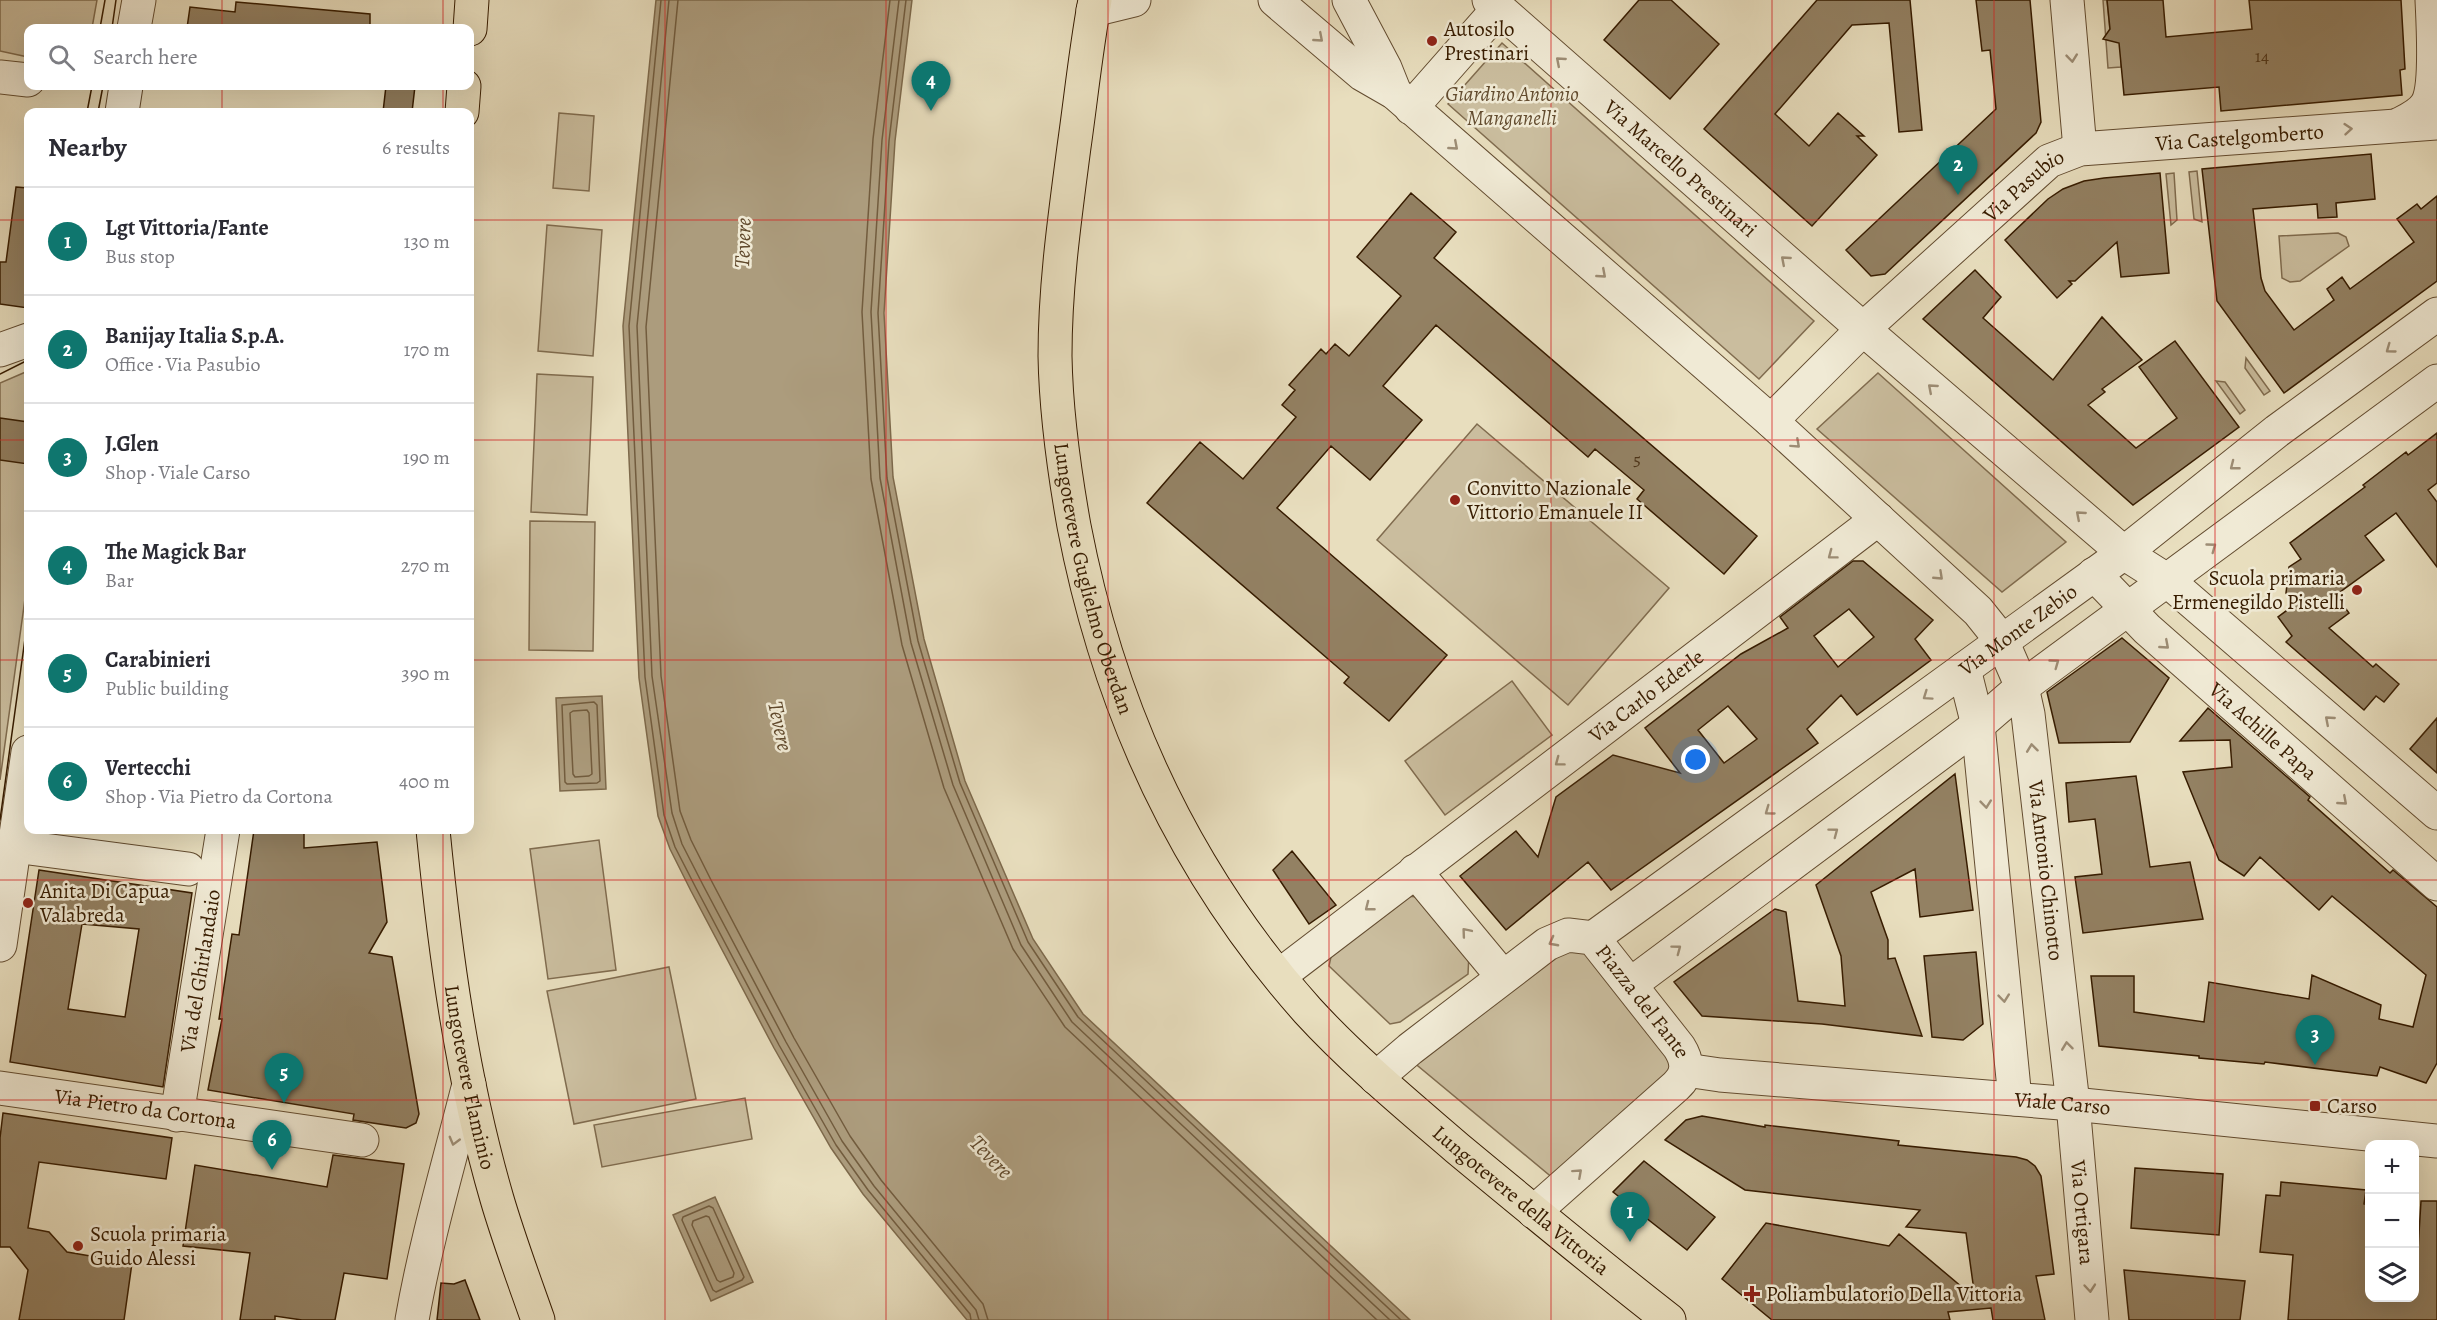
<!DOCTYPE html>
<html lang="en">
<head>
<meta charset="utf-8">
<style>
	:root { --surface:#fff; --page:#f2f2f3; --text:#2b2b33; --muted:#7c7c81; --line:#e1e1e2; --accent:#0f766e }
	body { margin:0; font-family:Alegreya,serif; background:var(--page); color:var(--text) }
	.controls { position:absolute; right:18px; bottom:18px; display:grid; overflow:hidden; border-radius:12px; box-shadow:0 6px 24px #0002 }
	.controls button { width:54px; height:54px; display:grid; place-items:center; padding:0; border:0; border-bottom:2px solid var(--line); background:var(--surface); color:var(--text); font:30px sans-serif }
	.you { position:absolute; left:1696px; top:760px; width:21px; height:21px; margin:-15px; border:4px solid #fff; border-radius:50%; background:#1a73e8; box-shadow:0 0 0 9px #1a73e833 }
	.badge { display:grid; place-items:center; width:39px; height:39px; border-radius:50%; background:var(--accent); color:#fff; font-size:20px; font-weight:700 }
	.pin { position:absolute; translate:-50% -50px; filter:drop-shadow(0 2px 3px #0008) }
	.pin::after { content:''; position:absolute; top:32px; width:21px; height:18px; background:inherit; clip-path:polygon(0 0,100% 0,50% 100%) }
	.list { margin:0; padding:0; list-style:none }
	h2 { display:flex; justify-content:space-between; align-items:center; height:78px; margin:0; padding:0 24px; font-size:26px }
	h2 small { font-size:20px; font-weight:400; color:var(--muted) }
	.list li { display:grid; grid-template-columns:39px 1fr auto; gap:18px; align-items:center; box-sizing:border-box; height:108px; padding:0 24px; border-top:2px solid var(--line) }
	.list b { display:block; font-size:22px; white-space:nowrap }
	.list p { margin:0; font-size:20px; white-space:nowrap; color:var(--muted) }
	.list em { font-size:20px; font-style:normal; color:var(--muted) }
	.icon { flex:none; width:33px; height:33px; fill:none; stroke:currentColor; stroke-width:2; stroke-linecap:round; stroke-linejoin:round }
	.map { position:relative; flex:none; width:2437px; height:1320px; overflow:hidden }
	.search { position:absolute; background:var(--surface); box-shadow:0 6px 24px #0002; left:24px; top:24px; width:450px; height:66px; display:flex; align-items:center; gap:15px; box-sizing:border-box; padding:0 21px; border-radius:12px; color:var(--muted); font-size:22px }
	.panel { position:absolute; background:var(--surface); box-shadow:0 6px 24px #0002; left:24px; top:108px; width:450px; height:726px; border-radius:12px }
	.map>svg:first-child { display:block }
</style>
</head>
<body>
<div class="map">
<svg width="2437" height="1320" viewBox="0 0 2437 1320">
	<rect width="100%" height="100%" fill="#e8debe"/>
	<filter id="stains"><feTurbulence type="fractalNoise" baseFrequency=".00333" numOctaves="4"/><feColorMatrix values="0 0 0 0 .2 0 0 0 0 .09 0 0 0 0 .02 0 0 0 .5 -.17"/></filter>
	<radialGradient id="worn" r=".72"><stop offset=".6" stop-color="#630" stop-opacity="0"/><stop offset="1" stop-color="#630" stop-opacity=".3"/></radialGradient>
	<path fill="#cabd9e" stroke="#806c4f" stroke-width="1.5" d="M0 0H97L92 28H28V57L0 51Z
		M2103 0H2107L2110 31 2106 36 2121 41V67L2108 68Z
		M1502 43 1814 321 1759 379 1448 104Z
		M559 113 594 116 589 191 553 188Z
		M2197 171 2202 222 2194 219 2189 172Z
		M2174 173 2177 220 2171 225 2166 174Z
		M547 225 602 230 593 356 538 351Z
		M2338 233 2346 237 2349 246 2300 281 2290 282 2282 278 2279 236Z
		M2246 358 2270 391 2264 395 2245 368Z
		M28 371V577L0 780V383Z
		M1878 373 2066 542 2002 592 1817 429Z
		M537 374 593 377 587 515 531 512Z
		M2216 381 2225 382 2245 410 2240 414Z
		M1477 424 1669 588 1568 705 1377 540Z
		M530 521 595 522 593 651 529 650Z
		M1512 681 1552 735 1445 815 1405 761Z
		M599 840 616 970 548 979 530 849Z
		M1402 896 1421 897 1469 953 1468 974 1400 1022 1390 1024 1329 966 1332 952Z
		M1565 944H1590L1679 1061 1554 1179 1412 1061Z
		M669 967 696 1099 574 1124 547 991Z
		M745 1098 752 1139 602 1167 594 1125Z"/>
	<path fill="#ac9c7d" stroke="#7d694b" stroke-width="1.5" d="M656 0H912L895 141 884 313 893 477 924 639 965 781 1033 939 1083 1014 1410 1320H967L863 1194 831 1148 774 1048 691 891 670 849 658 816 639 678 623 326Z
		M602 696 606 789 560 791 556 698Z
		M715 1197 753 1282 711 1301 673 1215Z"/>
	<g fill="none" stroke-linecap="round" stroke-linejoin="round">
		<path stroke="#725c3e" stroke-width="1.5" d="M661 0 629 326 645 677 664 815 675 847 696 888 779 1045 836 1145 868 1190 970 1314 971 1320
			M669 0 637 326 652 676 672 813 682 844 703 885 786 1042 842 1141 874 1186 976 1310 979 1320
			M678 0 646 327 661 676 680 811 691 840 711 880 794 1038 850 1136 881 1180 983 1304 988 1320
			M890 0 873 139 862 312 871 479 902 645 944 788 1013 949 1065 1027 1377 1320
			M899 0 882 140 871 312 880 478 911 643 953 785 1021 945 1072 1022 1390 1320
			M906 0 889 141 878 313 887 478 918 641 960 783 1028 942 1078 1017 1401 1320
			M594 702 597 705 600 781 597 783 567 784 565 782 562 705Z
			M587 710 589 713 592 774 589 776 575 777 573 774 570 713 573 711Z
			M709 1206 713 1208 744 1277 742 1280 716 1292 713 1290 682 1220 683 1217Z
			M706 1216 709 1217 734 1273 733 1277 720 1282 717 1280 692 1225 693 1221Z"/>
	</g>
	<path fill="#938163" stroke="#371c00" stroke-width="1.5" fill-rule="evenodd" d="M1639 0H1671L1719 44 1670 99 1604 40Z
		M1817 0H1910L1922 130 1899 132 1889 23 1852 25 1775 114 1809 146 1838 113 1864 136H1857L1877 155 1812 226 1704 129Z
		M1976 0H2030L2041 122 2036 133 1885 274 1871 276 1846 250 1996 109 1990 50 1982 51Z
		M2107 0H2163L2166 37 2252 29 2249 0H2401L2405 69 2400 70 2402 95 2221 111 2219 87 2124 95 2119 43 2103 39 2110 29Z
		M236 2 370 14V28H187L190 7 235 12Z
		M386 86H415L412 112H383Z
		M2371 154 2375 199 2336 203 2337 217 2318 218 2317 204 2253 209 2261 278 2265 291 2294 330 2334 300 2327 289 2342 277 2350 289 2414 242 2397 219 2417 204 2421 209 2437 196V281L2284 393 2217 301 2202 169Z
		M2160 173 2169 273 2121 277 2117 242 2075 281H2069L2072 284 2057 298 2005 240 2048 199 2063 189 2084 181 2104 178Z
		M16 187 28 188V308L0 304V262H6Z
		M1411 193 1456 232 1434 258 1757 536 1724 574 1637 499 1644 490 1595 449 1588 457 1436 325 1383 386 1422 420 1370 480 1331 446 1277 508 1447 655 1389 721 1344 683 1349 677 1147 503 1200 442 1243 479 1296 417 1282 405 1295 390 1289 385 1321 349 1326 354 1335 344 1349 356 1401 296 1357 257Z
		M1975 270 2001 297 1983 318 2053 380 2102 317 2142 360 2102 389 2105 392 2088 405 2136 448 2177 418 2139 367 2175 341 2239 427 2133 505 1923 319Z
		M0 418 28 422V464L0 460Z
		M2437 433V483L2428 490 2437 502V567L2396 513 2365 536 2384 560 2336 595 2349 613 2329 628 2373 667 2376 664 2399 684 2384 702 2376 696 2364 710 2286 642 2292 636 2278 617 2294 605 2286 593 2289 567 2301 559 2290 543 2365 487 2363 485 2406 452 2408 455Z
		M1853 561H1863L1933 620 1915 639 1931 660 1857 715 1841 695 1807 729 1818 743 1611 890 1588 862 1506 930 1460 876 1516 831 1538 857 1556 797 1613 755 1680 773 1645 728 1741 654 1788 628 1780 617ZM1849 609 1874 637 1838 667 1814 636ZM1728 706 1757 739 1724 763 1698 730Z
		M2122 638 2169 678 2130 742 2059 743 2047 692Z
		M2208 708 2310 797 2308 800 2390 873 2393 870 2437 907V1063L2426 1083 2380 1067 2377 1076 2265 1062 2264 1064 2199 1058V1056L2099 1046 2091 976H2134V1012L2204 1022 2209 982 2309 999 2312 975 2381 1005 2379 1019 2413 1027 2426 975 2332 896 2319 910 2260 857 2244 876 2219 860 2183 772 2232 767 2230 740 2180 741Z
		M2437 718V773L2410 749Z
		M1955 774 1973 910 1920 917 1915 869 1871 892 1888 940V959L1895 958 1922 1036 1822 1024 1702 1016 1674 982 1775 909 1786 912 1798 1001 1845 1006 1841 956 1816 885Z
		M2136 776 2150 867 2190 862 2203 919 2083 933 2075 877 2102 874 2095 819 2069 822 2066 783Z
		M254 830H304V848L377 842 387 922 369 953 392 957 419 1114 416 1123 406 1128 353 1120 354 1114 208 1090 222 1019H219L232 934 239 935Z
		M1292 851 1336 905 1309 924 1273 870Z
		M39 870 192 893 163 1087 10 1062ZM82 924 139 929 125 1017 68 1009Z
		M1976 952 1983 1024 1963 1040 1932 1037 1924 956Z
		M3 1113 172 1138 166 1179 39 1162 28 1228 49 1232 67 1252 132 1263 124 1320H19L28 1270 10 1247H0V1138Z
		M1702 1116 1765 1127V1125L1899 1141 1898 1145 2016 1157 2027 1160 2035 1166 2041 1176 2054 1274 2036 1276 2045 1320H1993L1991 1308 1948 1312 1950 1320H1772L1722 1279 1766 1223 1889 1246 1899 1234 1975 1298 1966 1233 1906 1227 1920 1210 1745 1190 1665 1140 1686 1120Z
		M333 1155 404 1164 387 1279 344 1273 335 1320H302L275 1316V1320H240L250 1253 183 1246 195 1165 327 1187Z
		M1644 1161 1715 1217 1687 1250 1613 1192Z
		M2135 1168 2223 1174 2219 1235 2131 1228Z
		M2281 1182 2366 1190 2364 1204 2370 1205V1298H2415L2421 1201H2437V1320H2288L2293 1255 2260 1252 2266 1195 2280 1196Z
		M2124 1270 2245 1281 2240 1320H2129Z
		M465 1280 480 1320H437L441 1283 454 1284Z"/>
	<g fill="none" stroke-linecap="round" stroke-linejoin="round">
		<defs>
			<g id="minor">
				<path id="s1" d="M1275 0 1362 74 1395 93 1771 421 1978 611 2002 641 2022 687 2028 714 2073 1104 2092 1320"/>
				<path d="M1349 0 1385 68 1395 93"/>
				<path id="s2" d="M1489 0 1863 329 2124 553 2168 581 2437 813"/>
				<path d="M2067 0 2080 149"/>
				<path d="M1093 10 1134 0"/>
				<path d="M134 28 139 0"/>
				<path d="M0 77 28 80"/>
				<path d="M1411 108 1499 8"/>
				<path d="M122 112 126 86"/>
				<path d="M2400 124C2410 119 2421 114 2427 104 2437 86 2433 23 2432 0"/>
				<path d="M0 350 28 340"/>
				<path id="s3" d="M1771 421 1863 329 2049 161 2080 149 2437 123"/>
				<path id="s4" d="M2094 574 2147 629 2437 884"/>
				<path d="M1964 669 1978 725 2015 1099"/>
				<path d="M14 846 188 869"/>
				<path d="M1415 871 1503 977"/>
				<path id="s5" d="M1593 938 2124 553 2277 431 2437 314"/>
				<path d="M0 945 28 752"/>
				<path id="s6" d="M1279 976 1878 519"/>
				<path d="M1631 984 1978 725 2022 687 2437 381"/>
				<path id="s7" d="M1686 1070 1720 1075 2073 1104 2437 1141"/>
				<path id="s8" d="M1376 1078 1410 1049 1547 944 1568 935 1593 938 1679 1047C1688 1061 1689 1074 1676 1086L1534 1212"/>
				<path id="s9" d="M0 1088 362 1140"/>
				<path id="s10" d="M177 1115 223 830"/>
				<path d="M412 1320C426 1240 449 1163 469 1084"/>
			</g>
			<g id="major">
				<path id="s11" d="M1095 0C1086 48 1081 98 1074 147 1065 216 1055 285 1055 356 1056 413 1064 470 1074 526 1109 708 1184 872 1308 1011 1354 1061 1406 1104 1457 1148 1527 1206 1597 1264 1669 1320"/>
				<path d="M470 29 472 0"/>
				<path d="M462 112 464 86"/>
				<path id="s12" d="M433 830C445 953 462 1079 497 1199 509 1240 524 1280 538 1320"/>
			</g>
		</defs>
		<use href="#minor" stroke="#634c30" stroke-width="35"/>
		<use href="#major" stroke="#371c00" stroke-width="35"/>
		<use href="#minor" stroke="#f0ead5" stroke-width="33"/>
		<use href="#major" stroke="#e8debe" stroke-width="33"/>
		<path stroke="#371c00" stroke-width="1.5" d="M100 28 105 0
			M112 28 116 0
			M87 112 92 86
			M98 112 103 86
			M0 374 28 360
			M0 820 28 617"/>
	</g>
	<defs><path id="oneway-chevron" d="M-2-3.5L2.5 0L-2 3.5" fill="none" stroke-width="1.6" stroke-linecap="round" stroke-linejoin="round" transform="scale(1.5)"/></defs>
	<g stroke="#9d8d75">
		<use href="#oneway-chevron" transform="translate(1319 38) rotate(41)"/>
		<use href="#oneway-chevron" transform="translate(2072 58) rotate(84)"/>
		<use href="#oneway-chevron" transform="translate(1560 61) rotate(-139)"/>
		<use href="#oneway-chevron" transform="translate(2348 129) rotate(-5)"/>
		<use href="#oneway-chevron" transform="translate(1454 146) rotate(41)"/>
		<use href="#oneway-chevron" transform="translate(1785 260) rotate(-139)"/>
		<use href="#oneway-chevron" transform="translate(1602 274) rotate(41)"/>
		<use href="#oneway-chevron" transform="translate(2390 349) rotate(144)"/>
		<use href="#oneway-chevron" transform="translate(1932 388) rotate(-139)"/>
		<use href="#oneway-chevron" transform="translate(1796 444) rotate(42)"/>
		<use href="#oneway-chevron" transform="translate(2234 466) rotate(142)"/>
		<use href="#oneway-chevron" transform="translate(2080 515) rotate(-139)"/>
		<use href="#oneway-chevron" transform="translate(2212 547) rotate(-36)"/>
		<use href="#oneway-chevron" transform="translate(1832 555) rotate(143)"/>
		<use href="#oneway-chevron" transform="translate(1939 576) rotate(43)"/>
		<use href="#oneway-chevron" transform="translate(2165 645) rotate(41)"/>
		<use href="#oneway-chevron" transform="translate(2055 663) rotate(-36)"/>
		<use href="#oneway-chevron" transform="translate(1927 696) rotate(145)"/>
		<use href="#oneway-chevron" transform="translate(2329 720) rotate(-139)"/>
		<use href="#oneway-chevron" transform="translate(2032 748) rotate(-97)"/>
		<use href="#oneway-chevron" transform="translate(1559 762) rotate(143)"/>
		<use href="#oneway-chevron" transform="translate(2343 801) rotate(41)"/>
		<use href="#oneway-chevron" transform="translate(1986 804) rotate(84)"/>
		<use href="#oneway-chevron" transform="translate(1769 811) rotate(144)"/>
		<use href="#oneway-chevron" transform="translate(1834 832) rotate(-37)"/>
		<use href="#oneway-chevron" transform="translate(1369 907) rotate(142)"/>
		<use href="#oneway-chevron" transform="translate(1466 932) rotate(-130)"/>
		<use href="#oneway-chevron" transform="translate(1553 942) rotate(152)"/>
		<use href="#oneway-chevron" transform="translate(1677 949) rotate(-37)"/>
		<use href="#oneway-chevron" transform="translate(2004 998) rotate(84)"/>
		<use href="#oneway-chevron" transform="translate(2067 1046) rotate(-97)"/>
		<use href="#oneway-chevron" transform="translate(454 1141) rotate(105)"/>
		<use href="#oneway-chevron" transform="translate(1578 1173) rotate(-42)"/>
		<use href="#oneway-chevron" transform="translate(2090 1288) rotate(85)"/>
	</g>
	<path fill="none" stroke="#d62828" stroke-width="1.5" stroke-opacity="0.55" d="M222 0V28M443 0V28M665 0V1320M886 0V1320M1108 0V1320M1329 0V1320M1551 0V1320M1772 0V1320M1994 0V1320M2215 0V1320M222 86V112M443 86V112M0 220H28M470 220H2437M0 440H28M470 440H2437M0 660H28M470 660H2437M222 830V1320M443 830V1320M0 880H2437M0 1100H2437"/>
	<g fill="#8f2418" stroke="#f0ead5" stroke-width="2">
		<circle cx="1432" cy="41" r="6"/>
		<circle cx="1455" cy="500" r="6"/>
		<circle cx="2357" cy="590" r="6"/>
		<circle cx="28" cy="903" r="6"/>
		<rect x="2309" y="1100" width="12" height="12" rx="3"/>
		<circle cx="78" cy="1246" r="6"/>
		<path d="M1749 1285h6v6h6v6h-6v6h-6v-6h-6v-6h6z"/>
	</g>
	<g text-anchor="middle" dominant-baseline="central" stroke-width="5" stroke-linejoin="round" paint-order="stroke">
		<g font-size="18" fill="#4e3519">
			<text x="2262" y="56">14</text>
			<text x="1637" y="459">5</text>
		</g>
		<g font-size="21" fill="#371c00" stroke="#f0ead5" text-anchor="start">
			<text x="1444" y="29">Autosilo<tspan x="1444" dy="24">Prestinari</tspan></text>
			<text x="1467" y="488">Convitto Nazionale<tspan x="1467" dy="24">Vittorio Emanuele II</tspan></text>
			<text x="2345" y="578" text-anchor="end">Scuola primaria<tspan x="2345" dy="24">Ermenegildo Pistelli</tspan></text>
			<text x="40" y="891">Anita Di Capua<tspan x="40" dy="24">Valabreda</tspan></text>
			<text x="2327" y="1106">Carso</text>
			<text x="90" y="1234">Scuola primaria<tspan x="90" dy="24">Guido Alessi</tspan></text>
			<text x="1766" y="1294">Poliambulatorio Della Vittoria</text>
		</g>
		<g font-size="21" font-style="italic" fill="#634c2f" stroke="#f0ead5">
			<text x="1512" y="94">Giardino Antonio<tspan x="1512" dy="24">Manganelli</tspan></text>
		</g>
		<g font-size="21" fill="#371c00" stroke="#f0ead5">
			<text stroke="none"><textPath href="#s3" startOffset="574">Via Castelgomberto</textPath></text>
			<text stroke="none"><textPath href="#s2" startOffset="255">Via Marcello Prestinari</textPath></text>
			<text stroke="none"><textPath href="#s3" startOffset="346">Via Pasubio</textPath></text>
			<text stroke="none"><textPath href="#s11" startOffset="585">Lungotevere Guglielmo Oberdan</textPath></text>
			<text stroke="none"><textPath href="#s5" startOffset="525">Via Monte Zebio</textPath></text>
			<text stroke="none"><textPath href="#s6" startOffset="462">Via Carlo Ederle</textPath></text>
			<text stroke="none"><textPath href="#s4" startOffset="231">Via Achille Papa</textPath></text>
			<text stroke="none"><textPath href="#s1" startOffset="1206">Via Antonio Chinotto</textPath></text>
			<text stroke="none"><textPath href="#s10" startOffset="146">Via del Ghirlandaio</textPath></text>
			<text stroke="none"><textPath href="#s8" startOffset="346">Piazza del Fante</textPath></text>
			<text stroke="none"><textPath href="#s12" startOffset="250">Lungotevere Flaminio</textPath></text>
			<text stroke="none"><textPath href="#s7" startOffset="378">Viale Carso</textPath></text>
			<text stroke="none"><textPath href="#s9" startOffset="147">Via Pietro da Cortona</textPath></text>
			<text stroke="none"><textPath href="#s11" startOffset="1360">Lungotevere della Vittoria</textPath></text>
			<text stroke="none"><textPath href="#s1" startOffset="1550">Via Ortigara</textPath></text>
		</g>
		<g font-size="22" font-style="italic" fill="#60492c" stroke="#f0ead5">
			<text transform="translate(743 243) rotate(-88)">Tevere</text>
			<text transform="translate(780 726) rotate(78)">Tevere</text>
			<text transform="translate(991 1157) rotate(46)">Tevere</text>
		</g>
	</g>
	<rect width="100%" height="100%" filter="url(#stains)"/>
	<rect width="100%" height="100%" fill="url(#worn)"/>
</svg>
<div class="controls">
<button>+</button>
<button>−</button>
<button><svg class="icon" aria-label="layers" viewBox="0 0 24 24"><path d="M12 4l9 5-9 5-9-5zM3 14l9 5 9-5"/></svg></button>
</div>
<div class="you"></div>
<div class="pin badge" style="left:1630px;top:1242px">1</div>
<div class="pin badge" style="left:1958px;top:195px">2</div>
<div class="pin badge" style="left:2315px;top:1065px">3</div>
<div class="pin badge" style="left:931px;top:111px">4</div>
<div class="pin badge" style="left:284px;top:1103px">5</div>
<div class="pin badge" style="left:272px;top:1170px">6</div>
<div class="search"><svg class="icon" aria-label="search" viewBox="0 0 24 24"><circle cx="10" cy="10" r="6"/><path d="M15 15l6 6"/></svg>Search here</div>
<section class="panel">
<h2>Nearby<small>6 results</small></h2>
<ul class="list">
<li><span class="badge">1</span><div><b>Lgt Vittoria/Fante</b><p>Bus stop</p></div><em>130 m</em></li>
<li><span class="badge">2</span><div><b>Banijay Italia S.p.A.</b><p>Office · Via Pasubio</p></div><em>170 m</em></li>
<li><span class="badge">3</span><div><b>J.Glen</b><p>Shop · Viale Carso</p></div><em>190 m</em></li>
<li><span class="badge">4</span><div><b>The Magick Bar</b><p>Bar</p></div><em>270 m</em></li>
<li><span class="badge">5</span><div><b>Carabinieri</b><p>Public building</p></div><em>390 m</em></li>
<li><span class="badge">6</span><div><b>Vertecchi</b><p>Shop · Via Pietro da Cortona</p></div><em>400 m</em></li>
</ul>
</section>
</div>
</body>
</html>
